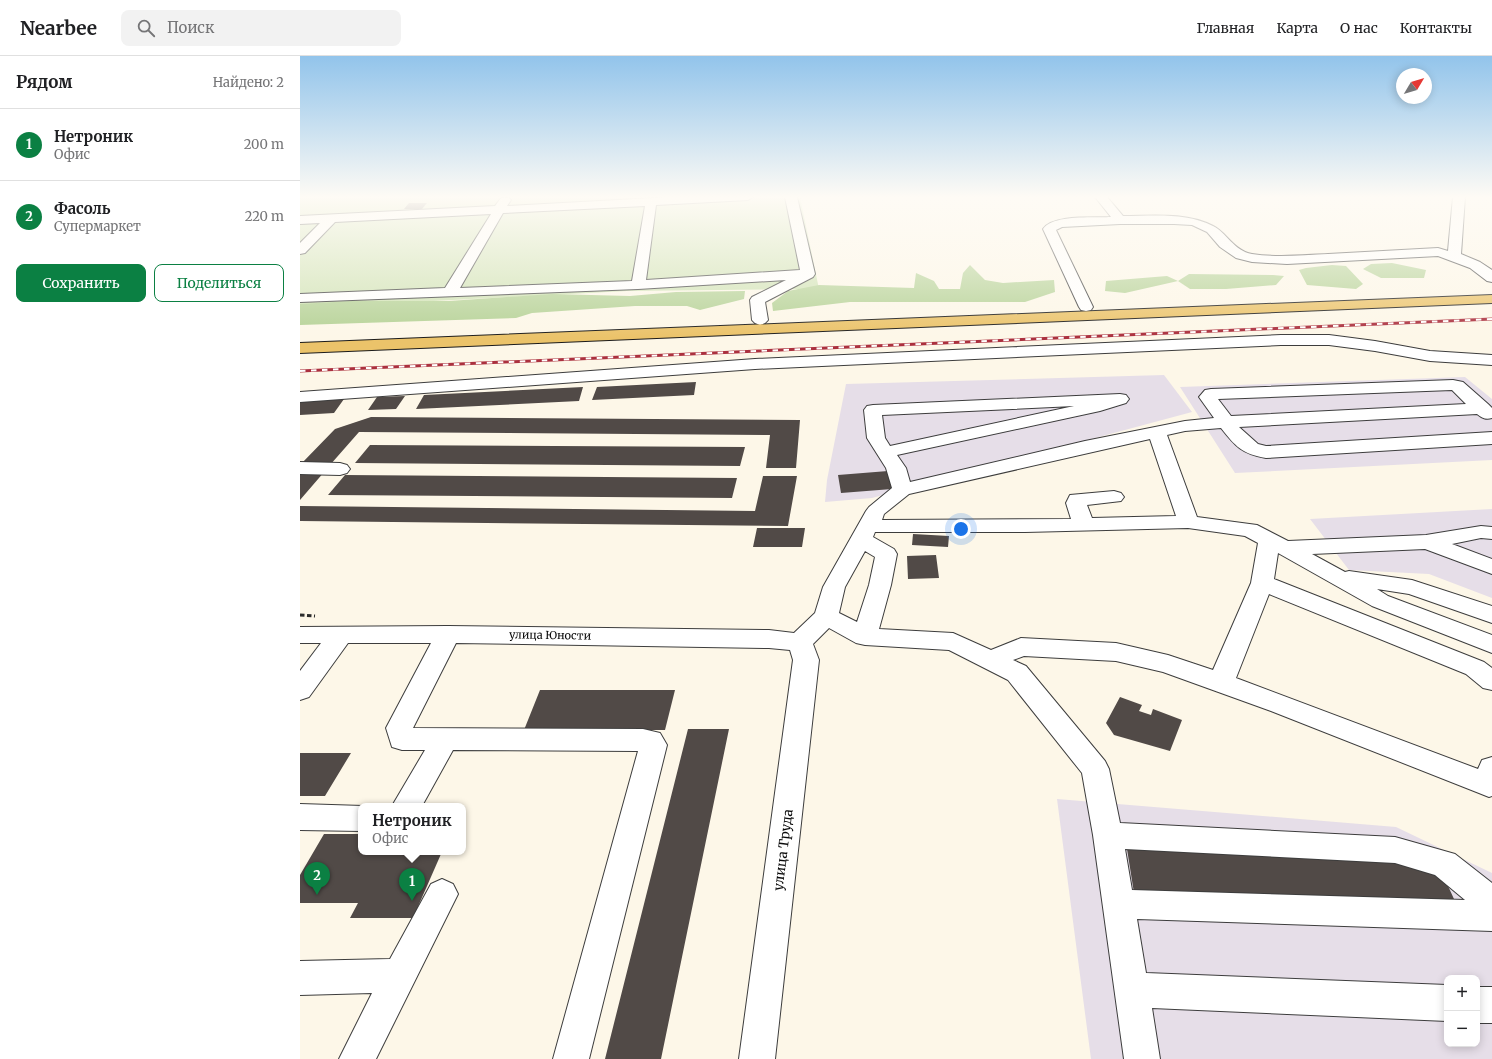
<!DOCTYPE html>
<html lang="ru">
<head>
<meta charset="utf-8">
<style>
	:root { --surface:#fff; --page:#f2f2f2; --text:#202124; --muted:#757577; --line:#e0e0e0; --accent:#0b8043 }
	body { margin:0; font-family:Merriweather,serif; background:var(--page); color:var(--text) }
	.controls { position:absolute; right:12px; bottom:12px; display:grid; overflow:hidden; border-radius:8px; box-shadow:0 2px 10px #0003 }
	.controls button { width:36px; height:36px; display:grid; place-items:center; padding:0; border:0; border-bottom:1px solid var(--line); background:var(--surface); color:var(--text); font:20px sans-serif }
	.compass { position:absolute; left:1096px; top:12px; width:36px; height:36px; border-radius:50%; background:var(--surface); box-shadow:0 2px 10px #0003; rotate:52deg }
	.you { position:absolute; left:661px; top:473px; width:14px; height:14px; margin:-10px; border:3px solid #fff; border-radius:50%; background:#1a73e8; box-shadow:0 0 0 6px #1a73e833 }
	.badge { display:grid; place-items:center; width:26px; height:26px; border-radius:50%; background:var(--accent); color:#fff; font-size:13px; font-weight:700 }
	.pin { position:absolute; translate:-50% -33px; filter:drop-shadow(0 1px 2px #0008) }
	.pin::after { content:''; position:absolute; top:21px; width:14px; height:12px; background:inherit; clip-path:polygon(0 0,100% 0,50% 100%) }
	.popup { position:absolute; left:58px; top:747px; width:108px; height:52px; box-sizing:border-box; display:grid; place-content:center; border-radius:8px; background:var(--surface); filter:drop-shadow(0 1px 3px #0005); font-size:13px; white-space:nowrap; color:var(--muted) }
	.popup b { font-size:15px; color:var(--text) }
	.popup::after { content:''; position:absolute; left:50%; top:100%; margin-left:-8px; border:8px solid transparent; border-top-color:var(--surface) }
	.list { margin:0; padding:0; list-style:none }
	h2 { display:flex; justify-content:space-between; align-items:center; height:52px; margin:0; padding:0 16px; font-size:17px }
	h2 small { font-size:13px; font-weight:400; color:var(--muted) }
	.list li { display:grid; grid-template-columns:26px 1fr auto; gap:12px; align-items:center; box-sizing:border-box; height:72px; padding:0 16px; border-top:1px solid var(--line) }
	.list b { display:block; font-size:15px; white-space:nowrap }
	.list p { margin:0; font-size:13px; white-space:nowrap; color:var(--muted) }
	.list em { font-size:13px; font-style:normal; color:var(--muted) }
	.actions { display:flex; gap:8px; padding:12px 16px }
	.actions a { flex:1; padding:9px 0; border:1px solid var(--accent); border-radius:8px; text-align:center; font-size:14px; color:var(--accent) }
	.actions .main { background:var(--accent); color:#fff }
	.icon { flex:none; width:22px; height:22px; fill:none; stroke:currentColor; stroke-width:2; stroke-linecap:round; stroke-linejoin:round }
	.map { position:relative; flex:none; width:1192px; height:1003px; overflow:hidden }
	header { display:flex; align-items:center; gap:24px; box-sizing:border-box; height:56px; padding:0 20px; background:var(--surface); border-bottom:1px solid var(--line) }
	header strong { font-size:19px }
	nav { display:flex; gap:22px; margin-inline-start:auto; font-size:14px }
	.search { width:280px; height:36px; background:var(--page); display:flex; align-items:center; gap:10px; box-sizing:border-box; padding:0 14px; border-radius:8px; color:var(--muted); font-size:15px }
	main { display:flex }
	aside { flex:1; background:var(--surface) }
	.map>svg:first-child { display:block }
</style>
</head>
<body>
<header>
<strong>Nearbee</strong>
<div class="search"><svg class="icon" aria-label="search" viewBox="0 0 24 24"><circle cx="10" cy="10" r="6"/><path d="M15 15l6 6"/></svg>Поиск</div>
<nav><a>Главная</a><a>Карта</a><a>О нас</a><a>Контакты</a></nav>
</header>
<main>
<aside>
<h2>Рядом<small>Найдено: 2</small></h2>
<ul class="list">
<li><span class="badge">1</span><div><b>Нетроник</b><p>Офис</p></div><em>200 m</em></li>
<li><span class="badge">2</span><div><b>Фасоль</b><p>Супермаркет</p></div><em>220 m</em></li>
</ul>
<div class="actions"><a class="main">Сохранить</a><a>Поделиться</a></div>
</aside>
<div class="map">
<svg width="1192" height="1003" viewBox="0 0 1192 1003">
	<rect width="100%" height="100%" fill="#fdf7e8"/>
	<path fill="#e6dee8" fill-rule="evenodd" d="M864 319 892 356 572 442 525 446 527 424 546 328Z
		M1165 321 1192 343V404L935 417 880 331Z
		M1192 453V542L1129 518 1049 514 1010 463Z
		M757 743 1096 771 1192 817V1003H791ZM1147 922H1177V988H1147Z"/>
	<path fill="#d1e3b6" d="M0 141H500L519 233 327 235 0 252Z"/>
	<path fill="#b6d297" d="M1092 207 1126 214 1124 222H1081L1063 213 1071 208Z
		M670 209 685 224 703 227 754 224 755 236 725 246H550L473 255 472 247 488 235 519 229 614 232 616 217 634 225 639 233H660L663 217Z
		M1032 209 1046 210 1063 228 1056 233 1007 229 999 214 1006 212Z
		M889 218 973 219 984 220 976 229 926 233H890L878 225 825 237 805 235 806 225 867 220 878 225Z
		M445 235 444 243 400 254 387 250H335L232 257 216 262 0 269V248L51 245H149L252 238 330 240 376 236Z"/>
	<path fill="#514a47" d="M109 147H127L122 153H104Z
		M396 326 394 339 292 344 297 331Z
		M283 331 279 345 116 353 124 339Z
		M105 340 96 353 68 354 77 341Z
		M44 343 34 357 0 359V345Z
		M71 361 500 364 496 412H466L470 379 59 376 30 409 1 408 35 373Z
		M70 389 445 391 440 410 55 407Z
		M0 415H25L0 444Z
		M588 415 592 433 541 437 538 419Z
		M45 419 437 422 432 442 28 439Z
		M463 420H497L488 470 0 465V450L455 455Z
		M457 472H505L502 491H453Z
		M613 478 649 480 648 491 612 489Z
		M636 499 639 522 608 523 607 500Z
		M240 634H375L365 674H224Z
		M820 641 842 649 839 655 851 659 853 653 882 664 870 695 814 679 806 667Z
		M388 673H429L361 1003H305Z
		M0 697H51L25 740H0Z
		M24 778H61V796H78L77 798H141L113 862H50L58 847H0V819Z
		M827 793 1138 808 1159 854 834 837Z"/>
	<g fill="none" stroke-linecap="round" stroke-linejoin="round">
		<defs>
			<path id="minor" d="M795 141H807L823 160C853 160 886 156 913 170 926 176 934 195 952 198 977 202 1003 199 1028 198 1065 196 1101 194 1138 192L1148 195 1153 141H1165L1161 198 1180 206 1192 214V226L1187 225 1170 212 1138 200 987 208 952 206 936 202 920 191 907 176 892 169 874 168H820L762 171 756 174 793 251 791 254 786 255 781 254 779 251 743 173C753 158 794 162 811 161Z
				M201 142H209L211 144 207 150 372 141H453L448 144 356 149 346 224 500 214 485 141H497L515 218 513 221 465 246 468 264 465 267 460 269 455 267 452 264 450 244 452 241 486 224 338 233 0 246V238L145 232 191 158 35 166 5 197 0 198V187L20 167 0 168V160L195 150ZM345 150 332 225 160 232 203 157Z
				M981 279H1029L1075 285 1130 295 1192 299V309L1130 305 1075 295 1029 289H981L455 313 0 346V336L455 303Z
				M1153 324 1163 326 1188 348 1192 352V362C1186 364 1182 362 1177 358L939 371 958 388 966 390 1192 376V388L966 402C942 398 935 390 921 372L885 375 867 379 897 461 957 469 988 485 1126 479 1181 470 1192 471V483L1181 482 1152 488 1192 503V518L1125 493 1012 498 1045 516 1049 515 1112 524 1192 550V567L1109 538 1077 533 1088 540 1192 579V597L1072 550 978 497 974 523 1184 606 1192 612V634L1183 632 1166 618 969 538 936 622 1178 713 1182 704 1192 701V740L1189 741 1179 737 971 655 863 616 816 605 724 600 713 604 726 610 805 705 809 713 820 767 1095 781 1155 798 1192 827V875L837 863 846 917 1147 929V965L852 952 860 1003H824L793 779 782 717 708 624 649 594 565 589 556 587 529 572 513 588 519 604 475 1003H439L493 604 490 594 469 592 156 587 113 672 343 673 360 677 367 689 289 1003H253L338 695 153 694 122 750H92L125 694H102L92 691 86 672 131 587H48L9 641 0 644V615L21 587H0V571L148 570 469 574 494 577 515 557 523 531 566 455 569 451 592 432 586 412 567 382 564 354 567 350 573 349 820 338 826 339 829 343 826 347 800 355 597 399 606 412 610 426 785 385 885 365 914 362 899 341 905 334 911 333ZM1152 334 1166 348 931 360 918 343ZM774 350 590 390 585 382 582 359ZM850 383 876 460 792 462 787 449 821 445 824 441 821 437 814 435 770 439 766 447 771 463 582 464 584 458 609 438ZM888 472 945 480 958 487 951 527 913 614 868 599 816 587 721 582 691 594 653 577 579 573 591 529 597 498 594 493 573 481 575 476H725ZM565 495 575 501 569 529 557 566 539 557 545 531ZM825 793 1095 807 1135 819 1165 844 832 834Z
				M0 406 40 407 47 409 50 413 47 417 40 419 0 418Z
				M0 748 63 750H61V775L0 774Z
				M142 823 153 828 158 838 76 1003H39L72 937 0 939V905L90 903 131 828Z
				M1177 931H1192V967H1177Z"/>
			<path id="major" d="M1192 239V247L0 297V287Z"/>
		</defs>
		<use href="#minor" stroke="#3d3d3d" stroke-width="2"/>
		<use href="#major" stroke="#1b1b1b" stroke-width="2"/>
		<path stroke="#2c2c2c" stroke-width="3" stroke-dasharray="4.5 2.5" stroke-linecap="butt" d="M0 559 15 560"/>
		<use href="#minor" fill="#fff" fill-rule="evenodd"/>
		<use href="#major" fill="#ebc36a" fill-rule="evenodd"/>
		<defs>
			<path id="rail" d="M0 315 1192 263"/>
		</defs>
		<use href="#rail" stroke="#ab303e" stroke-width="3"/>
		<use href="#rail" stroke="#fff" stroke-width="2" stroke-dasharray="5.5" stroke-linecap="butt"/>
	</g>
	<linearGradient id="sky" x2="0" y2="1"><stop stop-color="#92c4eb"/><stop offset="0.5" stop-color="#fefbf5"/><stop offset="1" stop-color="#fefbf5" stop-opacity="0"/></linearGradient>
	<rect width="1192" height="282" fill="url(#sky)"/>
	<g text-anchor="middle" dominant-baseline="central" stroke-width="4" stroke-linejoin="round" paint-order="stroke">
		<g font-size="11" fill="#0a0a0a" stroke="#fff">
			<text transform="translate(250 579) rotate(1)">улица Юности</text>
		</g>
		<g font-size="13" fill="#0a0a0a" stroke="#fff">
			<text transform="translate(483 794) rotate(-83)">улица Труда</text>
		</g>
	</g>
</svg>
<div class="controls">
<button>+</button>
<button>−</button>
</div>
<svg class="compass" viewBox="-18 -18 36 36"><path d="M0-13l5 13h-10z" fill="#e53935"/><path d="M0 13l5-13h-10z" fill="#757577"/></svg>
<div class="you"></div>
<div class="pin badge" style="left:112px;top:845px">1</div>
<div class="popup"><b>Нетроник</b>Офис</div>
<div class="pin badge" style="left:17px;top:839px">2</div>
</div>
</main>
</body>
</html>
